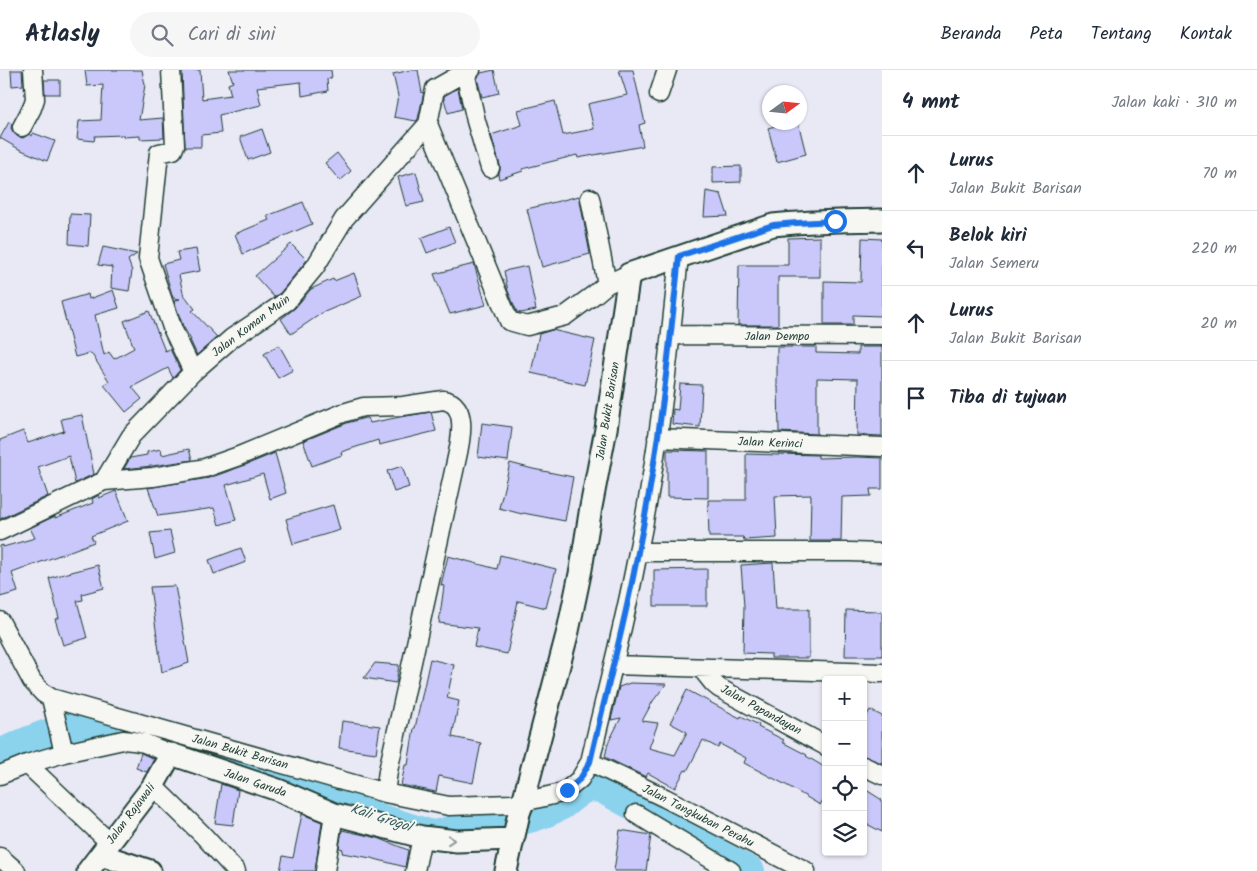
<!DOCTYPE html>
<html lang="id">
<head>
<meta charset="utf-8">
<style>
	:root { --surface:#fff; --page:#f6f6f7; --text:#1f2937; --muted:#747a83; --line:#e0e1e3 }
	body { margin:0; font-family:Kalam,sans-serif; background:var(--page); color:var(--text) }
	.controls { position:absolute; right:15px; bottom:15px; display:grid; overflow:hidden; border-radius:5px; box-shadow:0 1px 4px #0004 }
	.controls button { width:45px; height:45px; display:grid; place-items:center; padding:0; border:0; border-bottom:1px solid var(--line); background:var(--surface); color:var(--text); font:25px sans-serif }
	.compass { position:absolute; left:762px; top:15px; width:45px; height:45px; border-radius:50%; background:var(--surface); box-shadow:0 1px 4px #0004; rotate:75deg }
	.stop { position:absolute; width:15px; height:15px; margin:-11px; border:4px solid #1a73e8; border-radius:50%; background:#fff }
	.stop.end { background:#1a73e8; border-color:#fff; box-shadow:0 1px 5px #0008 }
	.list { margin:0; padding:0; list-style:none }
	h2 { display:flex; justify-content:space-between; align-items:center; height:65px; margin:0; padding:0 20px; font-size:21px }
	h2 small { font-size:16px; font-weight:400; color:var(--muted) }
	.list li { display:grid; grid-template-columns:32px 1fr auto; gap:15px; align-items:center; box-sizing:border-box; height:75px; padding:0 20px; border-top:1px solid var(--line) }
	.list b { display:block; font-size:19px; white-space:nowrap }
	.list p { margin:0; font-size:16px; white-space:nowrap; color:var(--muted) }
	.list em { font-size:16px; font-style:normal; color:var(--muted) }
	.icon { flex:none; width:28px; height:28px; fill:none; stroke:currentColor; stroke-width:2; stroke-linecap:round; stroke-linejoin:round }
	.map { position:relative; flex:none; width:882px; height:801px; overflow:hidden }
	header { display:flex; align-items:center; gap:30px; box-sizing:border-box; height:70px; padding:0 25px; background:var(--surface); border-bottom:1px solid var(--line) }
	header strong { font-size:24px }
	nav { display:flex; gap:28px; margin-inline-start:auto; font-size:18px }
	.search { width:350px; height:45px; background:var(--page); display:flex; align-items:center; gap:12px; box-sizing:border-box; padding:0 18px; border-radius:28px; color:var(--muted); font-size:19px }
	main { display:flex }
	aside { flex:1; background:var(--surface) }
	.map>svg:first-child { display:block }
</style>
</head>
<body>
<header>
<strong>Atlasly</strong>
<div class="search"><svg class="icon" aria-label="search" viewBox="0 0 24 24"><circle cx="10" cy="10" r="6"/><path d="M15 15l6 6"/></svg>Cari di sini</div>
<nav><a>Beranda</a><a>Peta</a><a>Tentang</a><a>Kontak</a></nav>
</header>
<main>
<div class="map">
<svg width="882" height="801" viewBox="0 0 882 801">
	<rect width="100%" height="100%" fill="#e9e8f5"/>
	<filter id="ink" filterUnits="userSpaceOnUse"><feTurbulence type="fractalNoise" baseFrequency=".02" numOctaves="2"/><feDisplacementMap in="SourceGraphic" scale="10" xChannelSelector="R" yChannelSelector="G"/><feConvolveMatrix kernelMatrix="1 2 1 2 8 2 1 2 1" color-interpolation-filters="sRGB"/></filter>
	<g filter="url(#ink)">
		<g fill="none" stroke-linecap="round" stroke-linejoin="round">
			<path stroke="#8bd2ed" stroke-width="28" d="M0 683C32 667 75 650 110 653 122 654 133 658 144 660L351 738 432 764 444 762 456 757 514 753 533 748 547 743 562 736 581 721 590 718 601 719 751 801"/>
		</g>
		<path fill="#cac8fb" stroke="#1f3d34" d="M11 0H22L23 15 12 16Z
			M85 0H142L145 15 139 50 163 48 164 68 140 69V66L123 67V65L95 66 94 71 77 69 79 51 101 50 103 15 87 16Z
			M182 0H200L202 29 231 25 228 14 233 12 229 0H331L332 8 327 9 328 21 302 26 301 12 257 17 261 35 219 45 221 63 201 65V77H185Z
			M411 0H418L422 23 424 22 418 49 416 51 394 47 398 26 393 4Z
			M494 0 499 23 482 27 477 8 481 3Z
			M619 0H633L645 53 639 55 643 76 578 88 577 85 522 99 523 101 499 109 498 105 500 101V95L491 65 522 55 518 40 555 31 563 65 594 59 588 34 627 25Z
			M44 10H60V24H45Z
			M458 18 462 39 448 43 444 29V26Z
			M9 52 12 54 11 58 13 62 18 67 23 68 29 64 32 66 33 63 55 71 47 91 19 79 0 68Z
			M788 52H798L806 84 777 92 768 58Z
			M262 59 270 82 248 90 240 67Z
			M337 83 351 101 340 111 325 93Z
			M741 96V112L713 113V97Z
			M416 102 424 132 406 136 398 107Z
			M706 121 721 124 728 146 704 147Z
			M579 126 590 184 542 197 527 139Z
			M303 132 312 154 243 184 235 164 269 150 267 146Z
			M70 144 90 145 88 176 69 174Z
			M449 157 455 172 427 183 421 168Z
			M820 167V207H778V255H738L739 195H788V168Z
			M862 168 882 169V246L853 245V255H824V211L861 212Z
			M291 174 307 190 280 223 274 227 255 206Z
			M103 177 137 184 128 190 132 201 129 221 111 218 112 197 98 195Z
			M196 179 200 201 179 205 184 227 185 226 195 239 192 241 217 267 197 285 190 270H191L183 256 174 231 180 229 173 228 163 194 179 190 177 182Z
			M474 194 486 235 450 244 434 204Z
			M527 196 536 240 521 243 517 242 508 221 504 201Z
			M354 203 362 226 322 243 291 264 281 249 295 238 311 219 333 209 334 211Z
			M113 220 119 238 95 245 104 285 109 282 114 289 134 278 124 251 149 241 165 281 170 279 180 300 173 308 168 298 132 317 142 329 126 342 104 315 109 311 91 283 75 287 61 232 88 224 89 229Z
			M552 260 595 270 585 315 531 303 539 264Z
			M279 275 293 300 278 308 264 284Z
			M777 277H816V283L858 284V277H882V366L857 365 858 309 817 308V364L779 362 778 316H777Z
			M680 314 702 315 700 357 672 354 673 339 678 340Z
			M431 342 436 361 379 375 378 370 341 382 342 385 312 396 303 371 347 353 365 348H368L370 353 400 347Z
			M82 345 94 404 75 413 69 386 38 397 48 426 0 449V370L23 361 28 373 64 361 61 349Z
			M482 353 512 357 508 391 478 387Z
			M161 379 162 385 189 379 192 390 152 396 124 399 130 388 147 385V382Z
			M667 380 708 381V428L667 427Z
			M275 383 286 423 270 429 263 404 226 415 236 450 219 455 214 438 158 446 148 418 209 408 243 396Z
			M746 384 779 385V384L818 385V388L857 387 882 388V419H870L871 426 842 427 841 471H810L811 425 775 426 777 468 744 470 743 467H709L708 430H746Z
			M510 393 533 399 573 407 565 451 523 443 522 444 499 438Z
			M402 396 409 417 394 422 387 401Z
			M116 421 128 451 91 466 94 472 12 503 18 522 0 527V476L3 475V477L35 468 30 458 55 446V448L93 433 92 429 99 425V428Z
			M333 435 340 460 293 474 286 449Z
			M170 461 175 483 155 489 150 463Z
			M241 478 246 492 214 504 209 490Z
			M500 485 556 499 546 538 518 531 507 584 474 577 478 558 439 553 444 516 441 515 448 486 497 499Z
			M773 493 776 539H809V588H771V584L743 583 744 536 741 495Z
			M98 495 104 518 82 524 83 530 77 531 87 568 63 575 55 549 59 548 49 508Z
			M707 499V536H654V500Z
			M175 516 189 593 162 602 150 517Z
			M846 540 877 541V542H882V586H845Z
			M430 589 454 595 447 628 459 631 452 667 481 673 473 713 439 706 436 722 401 715 405 695H408L414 658H415Z
			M375 593 399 595 396 613 364 608Z
			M630 613 666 614 653 631 642 651 658 653 649 678 675 685 687 662 670 653 687 620 740 648 741 646 759 655 758 657 784 670 782 672 807 685 806 686 826 698V725L820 735 788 716 744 693 746 688 720 674 718 678 703 670 687 701 685 700 675 718 648 703 646 707 605 687 608 673 621 648 611 650 619 617Z
			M870 640 882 646V693L863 686V652Z
			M342 651 380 656 376 683 339 678Z
			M141 683 154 689 147 702 136 698Z
			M221 714 238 720 233 755 215 753Z
			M863 718 882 730V762L863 752Z
			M302 744 322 752 315 801H280L283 786 293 788Z
			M342 760 378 768 408 780 405 797 371 788 342 783 343 779 339 778Z
			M620 760 651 765 646 801H614Z"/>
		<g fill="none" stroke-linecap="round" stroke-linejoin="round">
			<defs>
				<path id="minor" d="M171 0 175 75 173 80 159 83 148 188 173 260 193 302
					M471 0 465 2 435 19 428 54 509 251 527 256 565 246 595 224 607 214 629 204
					M465 2 476 51 490 98
					M659 24 667 0
					M22 57 32 38 35 29 33 0
					M590 128 607 214
					M671 265 882 266
					M657 368 882 377
					M104 411 153 407 183 402 205 398 239 386 343 343 363 337 403 336 443 330C473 334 458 381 454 401L388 701 385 723
					M0 461 104 411 131 366 193 302 232 268 287 231 315 197 344 149 428 54
					M638 482H850L882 483
					M0 551 32 611 43 623 51 628 385 723 449 736 512 734 523 732 561 723 567 720 580 709 590 692C606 622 625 553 638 482 658 385 669 285 679 186
					M613 595 882 603
					M701 598 713 613 719 618 826 676
					M51 628 64 683
					M590 692 665 728 806 801
					M27 694 109 772
					M863 696 882 705
					M0 705 27 694 64 683 123 670 133 671 144 673 171 684
					M153 716 202 764 236 801
					M636 744 731 801
					M0 787 16 801
					M325 801 334 744
					M415 801 422 767"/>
				<path id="tertiary" d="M514 766 519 743 523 732 568 561 581 499 591 437 606 359 629 204 773 155C809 151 846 151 882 150
					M101 785 150 801
					M88 801 153 716 171 684 278 720 334 744 422 767 457 771 513 769 506 801"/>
			</defs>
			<use href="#minor" stroke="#1f3d34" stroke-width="21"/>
			<use href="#tertiary" stroke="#1f3d34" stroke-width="25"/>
			<use href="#minor" stroke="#f6f6f2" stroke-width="18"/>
			<use href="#tertiary" stroke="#f6f6f2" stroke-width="21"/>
		</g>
		<defs><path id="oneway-chevron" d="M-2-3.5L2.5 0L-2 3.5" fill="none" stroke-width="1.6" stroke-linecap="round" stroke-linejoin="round" transform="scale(1.25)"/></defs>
		<use stroke="#8a9a93" href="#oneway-chevron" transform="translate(451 770) rotate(5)"/>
	</g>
	<g fill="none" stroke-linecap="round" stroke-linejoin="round" filter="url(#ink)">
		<path stroke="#1a73e8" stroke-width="6" d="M567 720 580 709 590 692C606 622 625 553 638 482 658 385 669 285 679 186L773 155 797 153 835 151"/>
	</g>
	<g text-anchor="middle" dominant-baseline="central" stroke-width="4" stroke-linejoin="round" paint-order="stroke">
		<g font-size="12" fill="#1f3d34" stroke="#f6f6f2">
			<text transform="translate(251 256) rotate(-37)">Jalan Koman Muin</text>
			<text x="777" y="266">Jalan Dempo</text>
			<text transform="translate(608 341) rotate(-81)">Jalan Bukit Barisan</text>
			<text transform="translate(770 373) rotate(2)">Jalan Kerinci</text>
			<text transform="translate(761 640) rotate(29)">Jalan Papandayan</text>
			<text transform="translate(240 682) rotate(16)">Jalan Bukit Barisan</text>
			<text transform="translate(255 713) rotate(19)">Jalan Garuda</text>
			<text transform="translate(131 744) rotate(-53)">Jalan Rajawali</text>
			<text transform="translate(698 746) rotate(27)">Jalan Tangkuban Perahu</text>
		</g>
		<g font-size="14" font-style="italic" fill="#355b59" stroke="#f6f6f2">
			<text transform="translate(381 748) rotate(18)">Kali Grogol</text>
		</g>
	</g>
</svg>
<div class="controls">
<button>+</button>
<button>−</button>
<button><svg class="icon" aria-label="locate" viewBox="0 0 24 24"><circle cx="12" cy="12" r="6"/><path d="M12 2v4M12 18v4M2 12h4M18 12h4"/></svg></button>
<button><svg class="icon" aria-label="layers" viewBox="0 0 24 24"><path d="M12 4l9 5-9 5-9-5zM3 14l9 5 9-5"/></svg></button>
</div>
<svg class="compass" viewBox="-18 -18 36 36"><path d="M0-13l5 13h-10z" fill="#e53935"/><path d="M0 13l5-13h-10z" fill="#747a83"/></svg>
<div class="stop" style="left:835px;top:151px"></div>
<div class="stop end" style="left:567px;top:720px"></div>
</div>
<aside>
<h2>4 mnt<small>Jalan kaki · 310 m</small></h2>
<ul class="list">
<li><svg class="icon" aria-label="ahead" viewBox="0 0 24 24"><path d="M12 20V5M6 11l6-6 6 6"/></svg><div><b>Lurus</b><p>Jalan Bukit Barisan</p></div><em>70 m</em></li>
<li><svg class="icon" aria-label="left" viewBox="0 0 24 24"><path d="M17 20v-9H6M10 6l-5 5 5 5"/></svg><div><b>Belok kiri</b><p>Jalan Semeru</p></div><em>220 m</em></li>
<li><svg class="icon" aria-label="ahead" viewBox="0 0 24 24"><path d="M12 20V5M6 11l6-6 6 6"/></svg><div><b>Lurus</b><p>Jalan Bukit Barisan</p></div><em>20 m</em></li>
<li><svg class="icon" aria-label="arrive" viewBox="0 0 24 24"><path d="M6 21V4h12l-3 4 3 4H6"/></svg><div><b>Tiba di tujuan</b></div></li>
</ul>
</aside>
</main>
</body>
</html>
